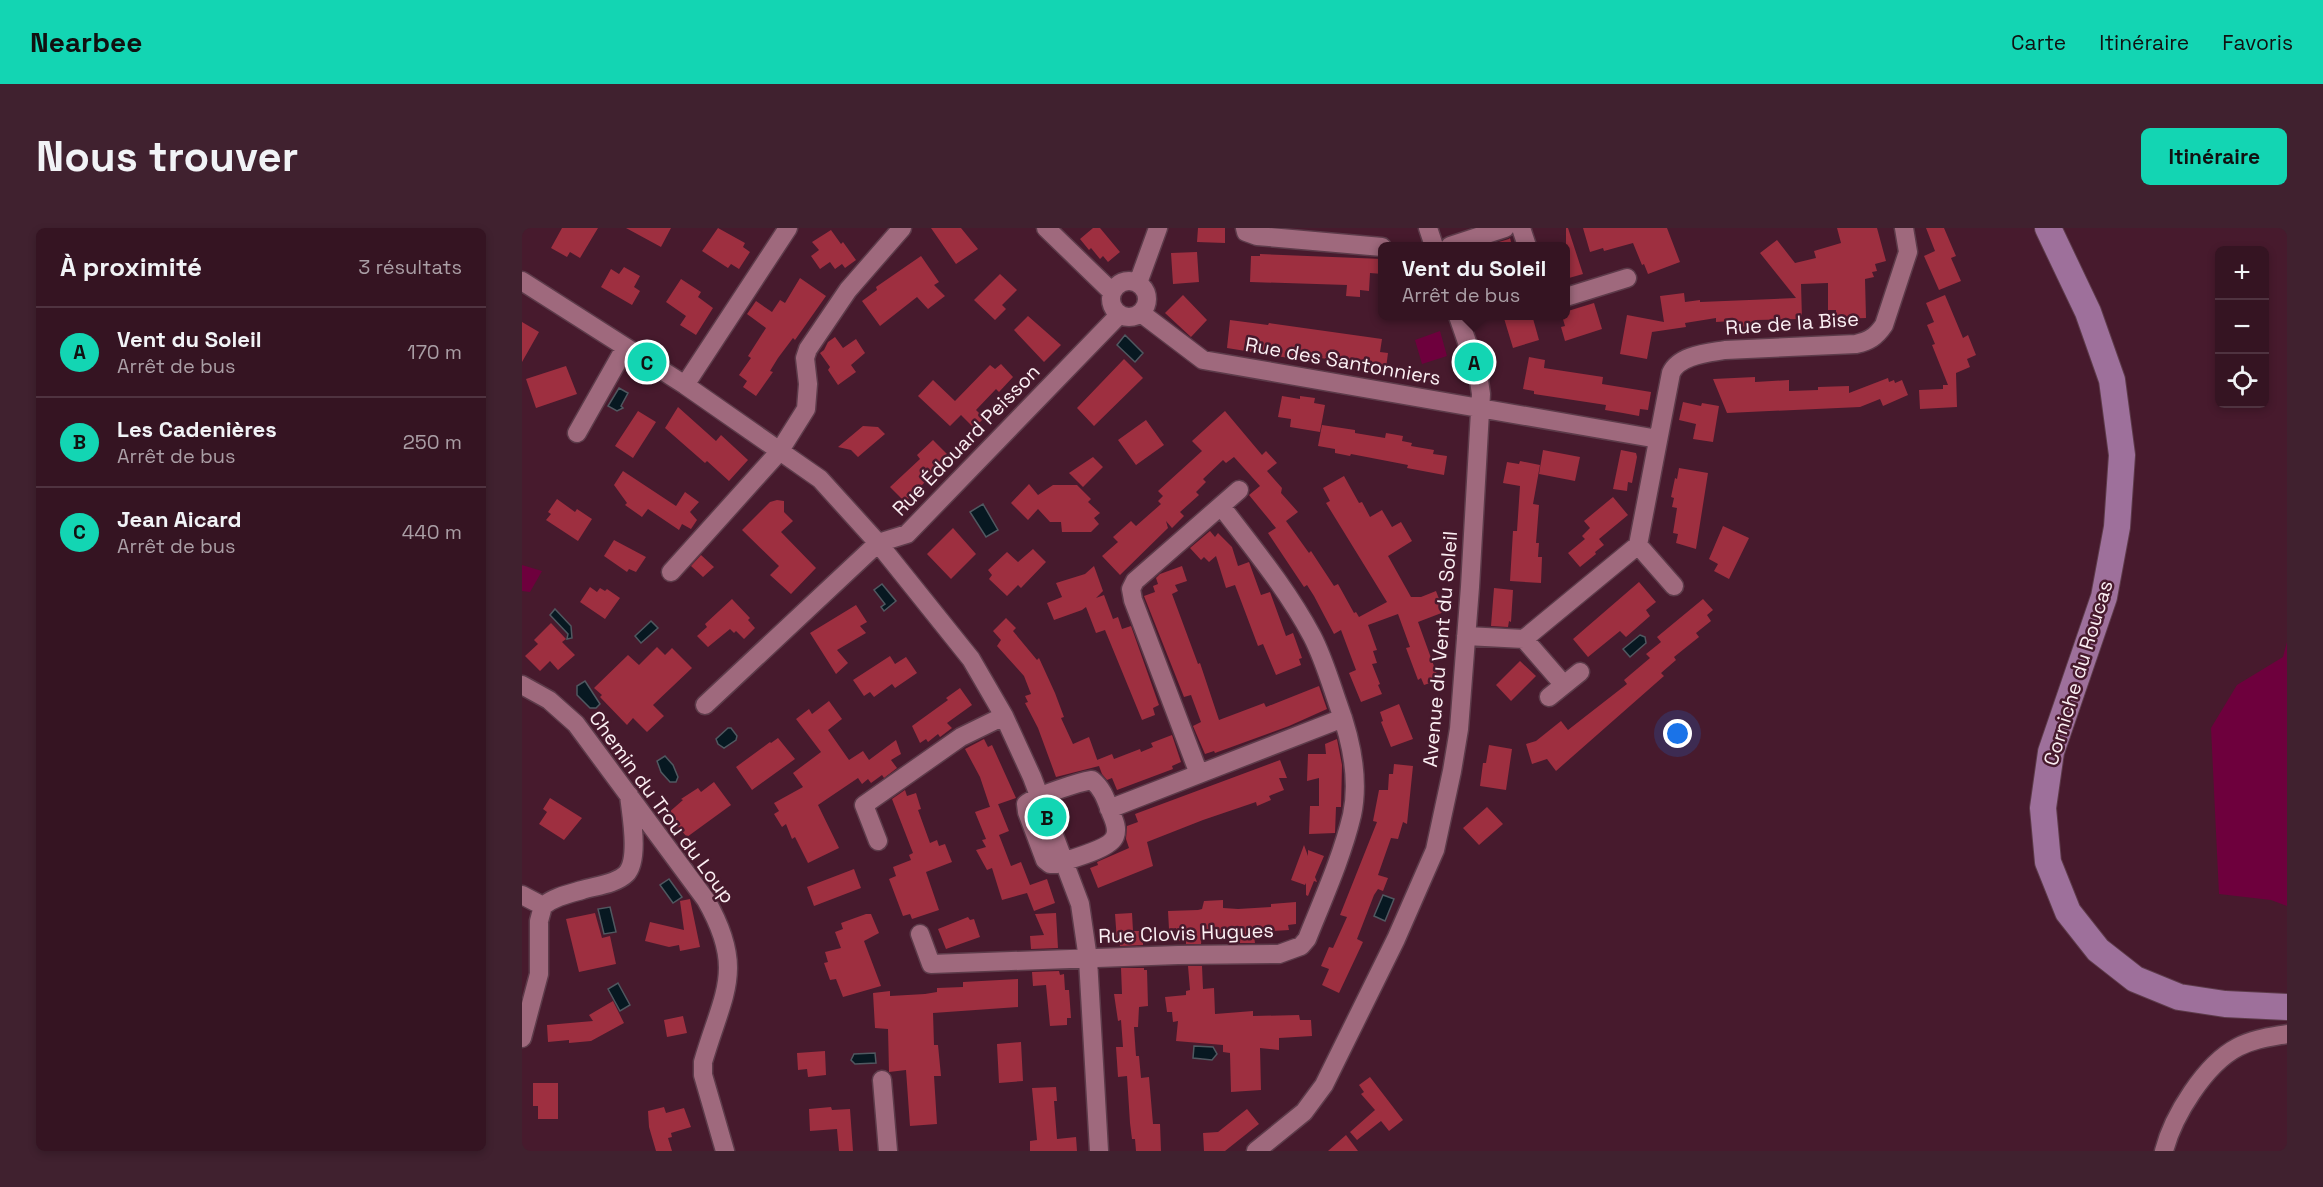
<!DOCTYPE html>
<html lang="fr">
<head>
<meta charset="utf-8">
<style>
	:root { --surface:#351422; --page:#40212f; --text:#f1f3f6; --muted:#aa9ea5; --line:#4f3340; --accent:#13d5b3 }
	body { margin:0; font-family:"Space Grotesk",sans-serif; background:var(--page); color:var(--text) }
	.controls { position:absolute; right:18px; top:18px; display:grid; overflow:hidden; border-radius:9px; box-shadow:0 3px 9px #0003 }
	.controls button { width:54px; height:54px; display:grid; place-items:center; padding:0; border:0; border-bottom:2px solid var(--line); background:var(--surface); color:var(--text); font:30px sans-serif }
	.you { position:absolute; left:1156px; top:506px; width:21px; height:21px; margin:-15px; border:4px solid #fff; border-radius:50%; background:#1a73e8; box-shadow:0 0 0 9px #1a73e833 }
	.badge { display:grid; place-items:center; width:39px; height:39px; border-radius:50%; background:var(--accent); color:#111; font-size:20px; font-weight:700 }
	.pin { position:absolute; translate:-50% -50%; border:3px solid #fff; box-shadow:0 2px 6px #0006 }
	.popup { position:absolute; left:856px; top:14px; width:192px; height:78px; box-sizing:border-box; display:grid; place-content:center; border-radius:9px; background:var(--surface); filter:drop-shadow(0 2px 4px #0005); font-size:20px; white-space:nowrap; color:var(--muted) }
	.popup b { font-size:22px; color:var(--text) }
	.popup::after { content:''; position:absolute; left:50%; top:100%; margin-left:-12px; border:12px solid transparent; border-top-color:var(--surface) }
	.list { margin:0; padding:0; list-style:none }
	h2 { display:flex; justify-content:space-between; align-items:center; height:78px; margin:0; padding:0 24px; font-size:26px }
	h2 small { font-size:20px; font-weight:400; color:var(--muted) }
	.list li { display:grid; grid-template-columns:39px 1fr auto; gap:18px; align-items:center; box-sizing:border-box; height:90px; padding:0 24px; border-top:2px solid var(--line) }
	.list b { display:block; font-size:22px; white-space:nowrap }
	.list p { margin:0; font-size:20px; white-space:nowrap; color:var(--muted) }
	.list em { font-size:20px; font-style:normal; color:var(--muted) }
	.icon { flex:none; width:33px; height:33px; fill:none; stroke:currentColor; stroke-width:2; stroke-linecap:round; stroke-linejoin:round }
	.map { position:relative; flex:none; width:1765px; height:923px; overflow:hidden; border-radius:9px }
	header { display:flex; align-items:center; gap:36px; box-sizing:border-box; height:84px; padding:0 30px; background:var(--accent); color:#111 }
	header strong { font-size:28px }
	nav { display:flex; gap:33px; margin-inline-start:auto; font-size:21px }
	.intro { display:flex; align-items:center; justify-content:space-between; box-sizing:border-box; height:144px; padding:0 36px }
	h1 { margin:0; font-size:42px }
	.button { padding:15px 27px; border-radius:9px; background:var(--accent); color:#111; font-size:21px; font-weight:700 }
	main { display:flex; gap:36px; padding:0 36px }
	aside { flex:1; background:var(--surface); border-radius:9px; box-shadow:0 3px 9px #0003 }
	.map>svg:first-child { display:block }
</style>
</head>
<body>
<header>
<strong>Nearbee</strong>
<nav><a>Carte</a><a>Itinéraire</a><a>Favoris</a></nav>
</header>
<div class="intro"><h1>Nous trouver</h1><a class="button">Itinéraire</a></div>
<main>
<aside>
<h2>À proximité<small>3 résultats</small></h2>
<ul class="list">
<li><span class="badge">A</span><div><b>Vent du Soleil</b><p>Arrêt de bus</p></div><em>170 m</em></li>
<li><span class="badge">B</span><div><b>Les Cadenières</b><p>Arrêt de bus</p></div><em>250 m</em></li>
<li><span class="badge">C</span><div><b>Jean Aicard</b><p>Arrêt de bus</p></div><em>440 m</em></li>
</ul>
</aside>
<div class="map">
<svg width="1765" height="923" viewBox="0 0 1765 923">
	<rect width="100%" height="100%" fill="#471a2d"/>
	<path fill="#6e003d" d="M918 103 925 128 900 136 893 112Z
		M0 337 20 343 8 364 0 363Z
		M1765 414V678L1749 672 1697 666 1689 500 1715 457 1761 429Z"/>
	<path fill="#071821" stroke="#505860" stroke-width="1.5" d="M603 107 621 125 613 134 595 117Z
		M97 160 106 165 99 178 101 180 95 183 86 178Z
		M461 276 476 302 464 309 448 284Z
		M360 356 374 373 362 383 359 379 363 376 352 362Z
		M33 381 49 398 50 410 45 411 46 406 28 387Z
		M129 393 136 400 119 415 113 408Z
		M1118 407 1123 409 1124 415 1108 429 1101 421Z
		M63 453 78 476 74 480H68L55 467V458Z
		M206 500H209L215 508 214 512 202 520 196 516 194 511Z
		M143 528 151 537 156 549 154 554H148L139 544 135 533Z
		M147 651 160 669 151 675 138 657Z
		M861 667 872 671 863 693 852 688Z
		M88 679 94 704 82 706 76 681Z
		M96 755 108 777 98 783 86 761Z
		M672 818 691 819 695 826 690 832 671 830Z
		M353 825 354 835 333 836 329 832 332 826Z"/>
	<path fill="#9e2f40" d="M40 0H76L58 30 48 24 45 29 29 20Z
		M104 0H149L139 19Z
		M196 0 223 15 221 19 228 24 217 41 209 36 206 40 180 23Z
		M409 0H439L456 21 434 36Z
		M571 0H578L598 24 586 34 581 28 578 31 569 20 567 22 558 11Z
		M676 0H703V15L675 14Z
		M1044 0H1046L1061 46 1047 50 1046 47 1044 48Z
		M1061 0H1145L1158 34 1126 46 1122 36 1120 37 1111 15 1082 23 1081 20 1068 24Z
		M1315 0H1355L1364 33 1353 36 1355 43 1350 44 1352 49 1343 51 1344 90 1314 91V82H1306V55L1279 56 1280 91 1233 92V98L1209 99V93L1194 94V90L1163 95 1164 99 1130 104 1125 131 1098 126 1105 87 1142 94 1138 68 1162 65 1163 74 1178 72V74L1274 70 1238 25 1255 12 1273 35 1294 30 1292 23 1319 15Z
		M1404 0H1422L1434 28 1429 30 1439 53 1417 62 1402 28 1413 23Z
		M309 2 319 16 321 14 334 32 323 40 320 36 313 41 308 34 298 41 289 28 297 22 290 14Z
		M988 10 990 18H963L987 11Z
		M675 24 677 54 651 56 649 25Z
		M738 26 861 31V46L848 45 847 63 838 62V69L824 68 825 57 728 54 729 28H738Z
		M399 28 417 54 412 57 423 68 406 81 395 69 358 98 340 73 355 62 354 59Z
		M102 39 118 48 112 59 118 63 110 77 79 59 89 41 97 46Z
		M478 46 495 62 480 77 484 81 473 92 452 72Z
		M278 50 304 68 273 112 271 110 256 130 248 143 251 144 234 168 221 159 225 153 217 147 229 130 226 128 244 100 225 86 234 73 250 84 258 72 263 75Z
		M159 51 179 64 176 69 191 80 174 107 158 97 164 88 144 74Z
		M661 67 685 92 669 109 643 85Z
		M1423 67 1441 110 1446 107 1454 127 1445 131 1448 139 1434 145 1435 179 1398 181 1397 162 1421 161V157H1426L1410 117 1413 116 1405 97 1412 94 1404 75Z
		M1072 75 1080 101 1043 113 1039 99 1043 98 1040 88 1047 86 1046 83Z
		M981 87H1010L1017 112 991 120Z
		M506 88 539 117 522 134 492 102Z
		M708 92 746 97 747 95 860 111 858 124 866 125 864 140 849 137V135L812 129 811 132 787 128 786 133 705 120Z
		M0 94 17 104 0 134Z
		M313 109 321 120 334 111 343 125 329 137 334 144 316 157 306 142 308 139 298 125 302 122 306 114Z
		M1007 129 1023 132 1022 140 1081 149 1080 156 1129 164 1126 182 1118 181 1117 188 1101 185 1083 182 1084 177 1012 166V163L1001 161Z
		M602 131 621 150 572 198 555 180Z
		M479 136 491 149 477 164 474 161 454 182 462 190 452 200 439 187 428 198 396 168 411 152 433 173 468 137 473 141Z
		M44 138 55 166 14 180 4 151Z
		M1233 149V154L1267 152V163L1296 162V159L1327 158V165L1366 150 1367 154 1372 152 1373 155 1380 152 1386 167 1361 178 1358 171 1338 179 1205 185 1191 151Z
		M760 168 778 171V168L793 170 792 175 803 177 798 204 768 199 769 191 756 189Z
		M1161 174 1179 178 1180 175 1197 178 1191 214 1171 211 1174 196 1157 192Z
		M156 179 194 213 199 207 226 232 207 253 185 233 183 235 143 200Z
		M116 183 134 194 111 230 93 218Z
		M703 183 740 227 744 223 755 235 745 243 760 260 759 265 776 284 764 293 787 325 789 323 812 358 816 356 832 385 834 384 837 389 865 374 804 275 808 273 801 260 822 248 837 275 840 274 848 289 860 282 870 299 879 294 890 313 866 328 889 369H899L914 363 922 384 896 394 917 452 902 457 899 450 896 452 884 420 888 419 876 386 846 397 855 422 851 423 855 435 850 436 858 456 856 457 860 466 839 474 827 445 834 442 819 402 812 406 792 368 785 357 782 359 746 305 754 300 727 267 738 258 712 229 704 235 701 232 681 251 684 254 674 264 677 267 658 284 662 288 650 300 644 293 646 300 598 347 580 328 596 314 591 309 609 293 614 298 639 276 636 273 641 268 636 263 680 223 670 213Z
		M624 192 642 217 614 237 596 212Z
		M800 197 833 202V205L863 210 864 205 881 208 880 213 890 215 889 218 912 222 911 226 925 228 922 247 885 240 886 237 829 226 828 228 813 225V221L796 218Z
		M341 198 356 199 363 206 336 229 329 222 316 219Z
		M411 212 425 226 416 235 419 238 383 274 368 259 398 231 395 227Z
		M1021 222 1058 229 1053 253 1017 246Z
		M1099 222 1114 225 1115 229 1110 255 1106 254 1105 263 1091 261Z
		M571 229 581 239 561 259 547 245Z
		M998 233 1018 237 1011 276 1017 277 1014 315H1017L1016 329H1020L1019 355 988 353 991 303H995L998 258 981 255 985 234 997 236Z
		M1157 240 1186 245 1174 321 1154 315 1156 306 1151 305 1155 280 1150 279 1152 270 1149 269 1153 250 1155 251Z
		M101 243 154 278 163 264 177 274 168 284 175 292 169 301 160 296 157 302 126 281 120 289 103 277 105 275 92 257Z
		M507 256 516 267 531 257H555L569 271 566 274 578 285 572 290 577 296 569 304H540L539 294H528L516 281 506 292 489 275Z
		M1091 269 1106 287 1077 311 1082 317 1073 324 1074 326 1058 339 1046 325 1063 311 1060 308 1068 300 1062 293Z
		M35 271 53 284 55 281 70 291 56 313 24 292 29 286 26 284Z
		M255 272 262 273V284L271 293 259 304 294 340 269 366 248 347 257 338 220 302 248 274Z
		M1201 298 1227 310 1207 351 1192 343 1196 336 1187 331Z
		M431 300 454 326 429 351 405 326Z
		M688 303 693 309 696 305 710 319 716 338 727 334 739 367 748 364 764 408 771 405 780 430 777 431 779 437 754 447 741 416 736 418 713 357 704 360 694 328 687 334 682 329 679 332 668 320Z
		M92 312 124 329 114 344 107 341 105 344 82 328Z
		M511 321 524 334 499 360 496 357 485 368 467 351 470 347 466 342 485 324 496 334Z
		M179 327 192 339 181 349 169 338Z
		M572 338 581 363 574 370 582 367 591 391 596 389 600 401 609 398 637 477 631 480 633 487 620 492 583 402 574 405 564 379 560 382 532 392 525 375 540 369 534 355 563 346Z
		M660 338 665 353 653 357 656 363 650 366 676 436 678 435 697 492 742 475 744 479 797 458 805 481 767 498 693 525 692 523 683 526 671 498 679 494 669 467 662 469 622 368 633 364 631 358 636 356 634 350 638 346Z
		M1117 354 1134 374 1124 382 1128 388 1104 409 1098 403 1066 429 1051 411Z
		M68 359 75 364 78 360 83 363 85 361 98 370 83 391 58 374Z
		M972 360 991 362 989 394 987 393 986 399 969 398Z
		M210 371 228 390 226 392 233 400 222 411 214 403 212 405 208 401 186 419 175 408 185 399 183 396Z
		M1181 371 1191 382 1185 387 1189 393 1174 405 1177 409 1152 429 1154 432 1139 445 1142 448 1034 543 1025 531 1010 536 1004 516 1014 513 1039 493 1046 502 1105 456 1102 452 1128 430 1124 426 1139 414 1135 409Z
		M334 377 345 394 338 398 344 405 315 422 326 435 314 446 288 405Z
		M484 390 494 400 491 403 515 432 517 430 533 465 542 489 539 490 551 516 567 509 576 534 575 532 590 526 592 531 618 521 619 524 631 519 629 515 650 507 659 534 650 538 651 541 595 562 590 550 585 552 580 546 577 538 534 549 516 500 503 475 506 474 503 468 509 466 502 448 475 418 479 412 471 403Z
		M29 395 44 411 40 414 53 427 36 442 28 433 18 443 3 428 16 416 12 412Z
		M135 419 143 427 150 420 170 440 131 477 142 488 125 504 111 490 105 497 78 469 80 467 72 460 106 427 117 437Z
		M368 428 373 436 384 429 395 445 373 460 370 456 352 469 348 464 342 468 331 452Z
		M998 433 1014 448 989 473 974 457Z
		M438 460 450 477 425 495 430 500 418 509 416 506 406 514 404 511 398 515 390 498 426 472 424 470Z
		M307 473 320 491 306 502 327 532 341 523 347 532 374 512 379 526 369 532 375 540 362 550 360 547 349 555 346 551 340 556 336 550 296 577 317 620 286 635 273 609 270 611 264 596 260 599 252 586 257 583 252 575 281 559 271 545 299 524 274 491 287 481 290 486Z
		M877 476 891 511 869 519 859 494 861 493 858 484Z
		M256 510 273 531 230 562 214 539 248 514 249 515Z
		M462 511 466 519 470 517 494 570 468 579 458 549 443 521Z
		M815 511 820 537 819 579H814L813 605 787 606 788 578H797V550L785 553 786 526H804L803 516Z
		M967 517 990 521 984 562 958 558 961 535H964Z
		M758 532 765 550H757L762 562 747 568 749 572 735 578 734 574 681 592 625 614 631 638 576 660 568 640 576 637 575 634 607 620 604 611 605 598 616 594 613 586Z
		M872 536 891 538 885 596 881 594 876 611 869 610 856 647 866 650 861 663 856 661 852 667 835 711 841 714 817 765 800 757 807 741 799 738 807 719 811 720 825 689 818 687 855 594 851 593 857 562H866L867 546H871Z
		M192 554 209 577 165 609 145 586 161 572 159 571 176 560 179 564Z
		M383 562 385 568 394 565 399 581 396 582 408 615 415 612 417 618 423 616 430 634 404 644 417 682 390 691 388 686 381 688 367 651 374 648 371 639 389 632 387 627 391 625 370 571Z
		M28 570 60 590 42 612 17 596 25 584 21 581Z
		M476 576 487 603 477 607 489 638 499 634 508 657 525 651 533 675 512 683 505 665 480 672 470 640 465 642 454 622 464 619 460 612 464 611 453 584Z
		M965 579 981 596 957 617 941 600Z
		M782 617 786 628V622L802 628 793 649 795 654 792 653 786 668 784 667V655L783 657 769 652Z
		M332 641 339 660 292 678 285 659Z
		M168 671 178 719 158 723 157 717 147 719 123 713 128 694 162 702 158 673Z
		M701 672V680L716 681 749 679V676L774 674V696L766 697 767 702 751 703V707L732 708 733 715H718L717 704 680 706 679 716H664V712L655 713 654 700 647 701 646 683 676 682 680 681 682 673Z
		M73 685 80 710 88 708 94 736 57 744 44 691Z
		M534 685 536 720 509 721 508 708 522 707 513 686Z
		M610 685 611 703H621V717L598 718 597 713H595L593 686Z
		M344 686H349L357 705 342 713 359 758 321 769 314 751 308 752 302 735 306 734 303 724 319 720 313 704 321 701 319 695Z
		M446 689 448 692 452 691 458 709 424 721 416 701Z
		M666 738H680L681 761 692 760 693 786 731 783V788L777 787 778 792H789L790 808 757 810V822L738 820 739 862 709 864 708 825 701 824V817L654 813 656 793 651 794 650 784H645L643 769 664 767V763L668 762Z
		M599 740H622V742H625L626 778 617 779 616 799H612L614 828H617L619 850 627 849 631 896H638L639 923H614L613 911H610L608 895 605 848 596 849 594 819H601L599 792 596 793 592 766H600Z
		M537 743 538 747 542 746 543 762H547L549 790H545V797L528 798 524 757 511 758 510 744Z
		M496 751V779L411 785 412 817H416L419 848H412L415 896 388 898 384 842 367 844 366 801 353 800 351 765 368 763V768L403 766 415 764V760L441 759V754Z
		M91 773 102 795 69 813 47 815V812L26 814 25 797 71 793 67 787Z
		M161 788 165 805 145 809 142 792Z
		M499 814 501 853 477 855 475 816Z
		M303 823 304 847 286 849 285 841 276 842 275 825Z
		M848 849 881 892 867 903 859 893 835 912 828 904 853 882 839 866 842 864 837 857Z
		M11 855H36V891H16V878H11Z
		M534 859 535 873H532L535 911 554 909 555 923H508V913L515 912 510 860Z
		M142 879 144 885 162 880 169 899 149 905 150 909 146 910 150 923H134L127 899 126 883Z
		M309 879 310 882 328 881 331 923H317L315 901 288 903 287 881Z
		M725 881 737 896 703 923H682L681 905 696 904Z
		M824 907 836 923H806Z"/>
	<g fill="none" stroke-linecap="round" stroke-linejoin="round">
		<defs>
			<path id="minor" d="M524 0 590 64
				M723 0 724 4 735 8 860 19
				M906 0 912 18
				M999 0 1005 18
				M928 18 983 0
				M589 71a18 18 0 1 1 36 0a18 18 0 1 1-36 0Z
				M0 53 163 157 298 251 356 315 449 431 482 488 510 549 558 676 566 731 577 923
				M616 55 636 0
				M1044 69 1105 50
				M619 85 681 132 1136 211
				M163 157 266 0
				M55 205 103 120
				M1116 317 1152 358
				M149 344 257 224 284 181 286 156 283 130 286 121 326 62 380 0
				M944 408 1002 411 1116 317 1149 145C1157 127 1186 125 1203 122L1334 116C1347 113 1354 109 1362 97L1386 24 1382 0
				M1002 411 1042 457
				M0 457 27 472 54 496 184 672C224 742 201 765 181 834V847L203 923
				M1027 469 1058 444
				M183 477 356 315 385 306 597 87
				M677 546 611 372 609 361 613 353 717 262
				M570 552C581 561 584 572 589 585 592 592 596 600 593 608 589 621 548 631 534 636H528L523 632 505 584 504 576C514 568 557 554 570 552Z
				M587 581 821 490
				M356 613 342 577 439 509 482 488
				M0 667 21 678C32 669 46 666 60 662 73 658 94 656 104 646 118 632 109 586 107 567
				M398 706 409 736 656 727 757 726 779 718 785 711C801 671 820 629 830 587 838 549 829 511 816 476 808 453 801 429 790 408 765 361 731 320 699 278
				M0 810 17 746V693L21 678
				M360 852 366 923
				M734 923 782 884 802 857 874 711 913 622 930 543 937 501 948 359 959 166 956 146 936 88
				M1642 923C1651 888 1683 836 1716 819 1731 811 1748 809 1765 806"/>
			<path id="secondary" d="M1526 0 1566 84 1590 152 1600 227 1595 299 1582 369 1529 524 1521 580 1526 634 1546 684 1576 722 1613 751 1657 769 1703 776 1765 779"/>
		</defs>
		<use href="#minor" stroke="#5d3b4a" stroke-width="21"/>
		<use href="#secondary" stroke="#5d3b4a" stroke-width="28"/>
		<use href="#minor" stroke="#9f697d" stroke-width="18"/>
		<use href="#secondary" stroke="#9e709b" stroke-width="26"/>
	</g>
	<g text-anchor="middle" dominant-baseline="central" stroke-width="5" stroke-linejoin="round" paint-order="stroke">
		<g font-size="20" fill="#fbeff3" stroke="#471a2d">
			<text transform="translate(1270 95) rotate(-4)">Rue de la Bise</text>
			<text transform="translate(821 133) rotate(10)">Rue des Santonniers</text>
			<text transform="translate(444 212) rotate(-46)">Rue Édouard Peisson</text>
			<text transform="translate(918 421) rotate(-85)">Avenue du Vent du Soleil</text>
			<text transform="translate(1556 445) rotate(-73)">Corniche du Roucas</text>
			<text transform="translate(140 579) rotate(54)">Chemin du Trou du Loup</text>
			<text transform="translate(664 705) rotate(-2)">Rue Clovis Hugues</text>
		</g>
	</g>
</svg>
<div class="controls">
<button>+</button>
<button>−</button>
<button><svg class="icon" aria-label="locate" viewBox="0 0 24 24"><circle cx="12" cy="12" r="6"/><path d="M12 2v4M12 18v4M2 12h4M18 12h4"/></svg></button>
</div>
<div class="you"></div>
<div class="pin badge" style="left:952px;top:134px">A</div>
<div class="popup"><b>Vent du Soleil</b>Arrêt de bus</div>
<div class="pin badge" style="left:525px;top:589px">B</div>
<div class="pin badge" style="left:125px;top:134px">C</div>
</div>
</main>
</body>
</html>
